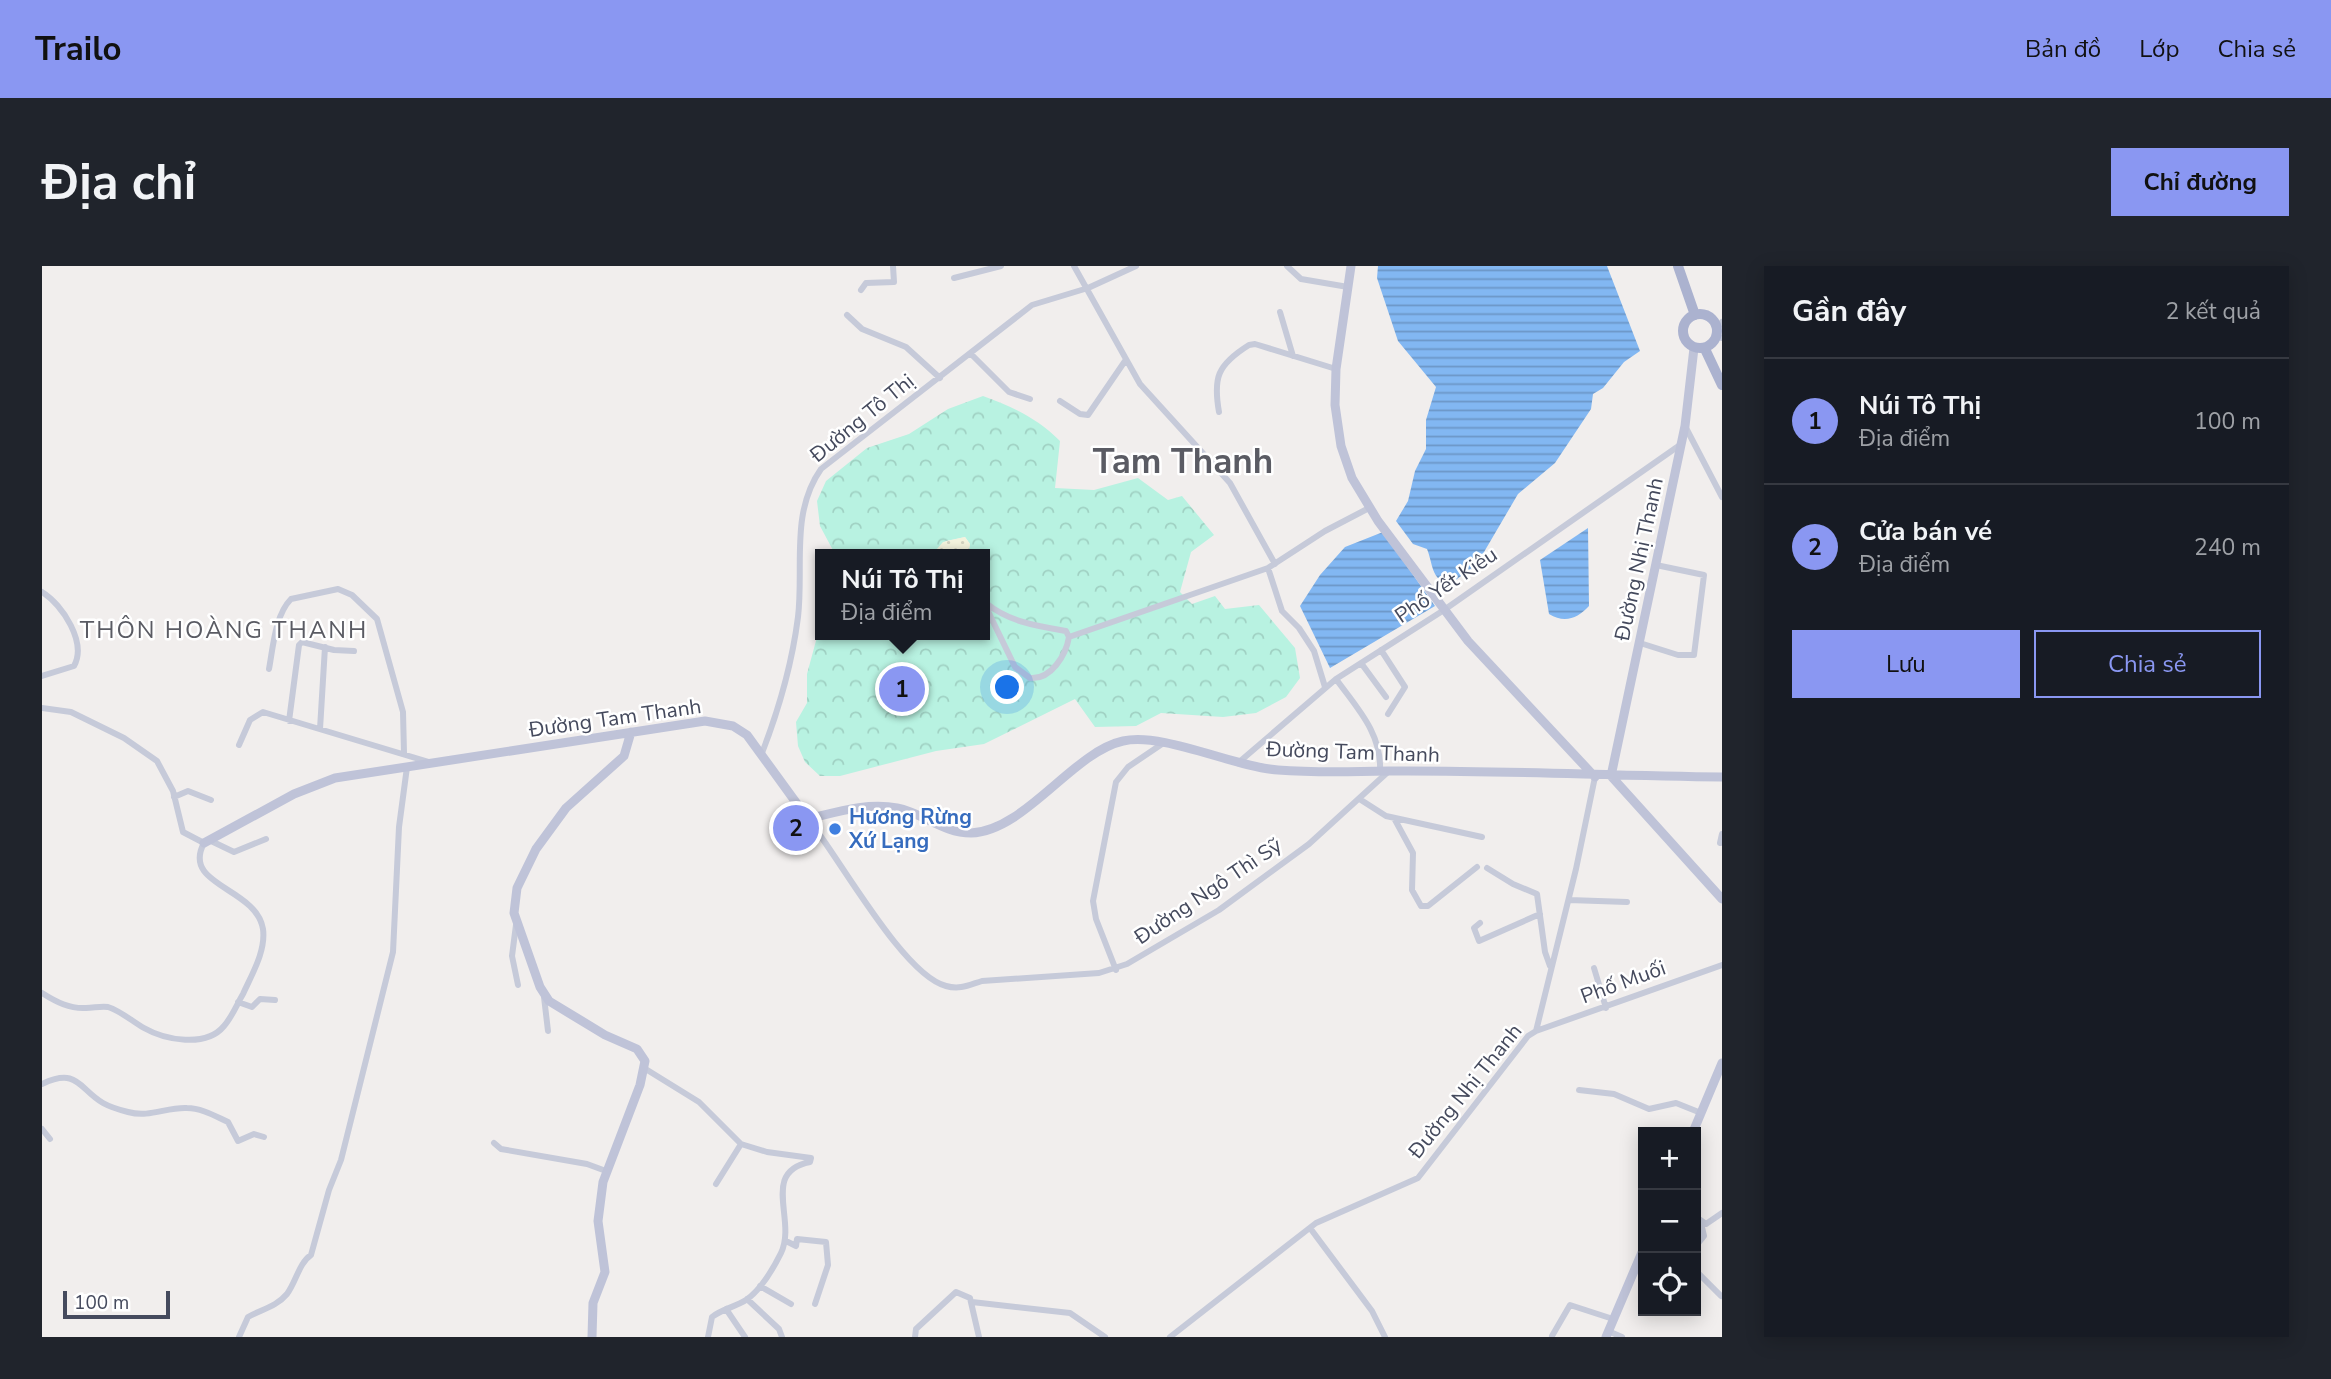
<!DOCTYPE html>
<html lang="vi">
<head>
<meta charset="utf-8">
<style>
	:root { --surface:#171b24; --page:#20242c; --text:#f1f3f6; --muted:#9ea1a6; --line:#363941; --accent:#8a97f2 }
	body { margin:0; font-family:"Nunito Sans",sans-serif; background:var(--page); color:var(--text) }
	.controls { position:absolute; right:21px; bottom:21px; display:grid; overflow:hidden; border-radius:0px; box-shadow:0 4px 18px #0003 }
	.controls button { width:63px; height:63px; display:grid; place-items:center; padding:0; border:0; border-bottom:2px solid var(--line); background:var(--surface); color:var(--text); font:35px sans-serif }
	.scale { position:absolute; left:21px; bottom:18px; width:107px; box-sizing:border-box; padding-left:7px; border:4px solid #454a5d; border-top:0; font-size:19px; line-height:24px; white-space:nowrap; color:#454a5d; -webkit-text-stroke:5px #fff; paint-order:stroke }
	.you { position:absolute; left:966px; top:422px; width:24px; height:24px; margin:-18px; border:5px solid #fff; border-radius:50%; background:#1a73e8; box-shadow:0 0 0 10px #1a73e833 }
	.badge { display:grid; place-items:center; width:46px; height:46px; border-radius:50%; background:var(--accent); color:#111; font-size:23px; font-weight:700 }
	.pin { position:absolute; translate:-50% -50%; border:4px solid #fff; box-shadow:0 2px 7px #0006 }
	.popup { position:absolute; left:773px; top:283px; width:175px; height:91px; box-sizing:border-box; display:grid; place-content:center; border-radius:0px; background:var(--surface); filter:drop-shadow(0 2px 5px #0005); font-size:23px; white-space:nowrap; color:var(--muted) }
	.popup b { font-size:26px; color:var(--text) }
	.popup::after { content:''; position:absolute; left:50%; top:100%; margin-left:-14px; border:14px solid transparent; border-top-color:var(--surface) }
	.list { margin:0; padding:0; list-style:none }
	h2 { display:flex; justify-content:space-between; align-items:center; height:91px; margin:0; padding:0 28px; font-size:30px }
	h2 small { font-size:23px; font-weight:400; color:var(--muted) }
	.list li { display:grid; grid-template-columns:46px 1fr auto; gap:21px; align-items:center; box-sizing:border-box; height:126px; padding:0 28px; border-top:2px solid var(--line) }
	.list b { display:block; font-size:26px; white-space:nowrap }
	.list p { margin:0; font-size:23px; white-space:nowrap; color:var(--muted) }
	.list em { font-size:23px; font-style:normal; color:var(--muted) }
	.actions { display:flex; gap:14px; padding:21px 28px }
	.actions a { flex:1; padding:16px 0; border:2px solid var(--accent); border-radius:0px; text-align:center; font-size:24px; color:var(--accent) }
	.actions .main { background:var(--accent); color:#111 }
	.icon { flex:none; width:38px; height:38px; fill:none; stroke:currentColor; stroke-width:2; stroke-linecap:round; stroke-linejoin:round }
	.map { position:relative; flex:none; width:1680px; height:1071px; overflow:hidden; border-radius:0px }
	header { display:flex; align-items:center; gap:42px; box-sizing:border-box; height:98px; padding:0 35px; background:var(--accent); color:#111 }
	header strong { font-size:33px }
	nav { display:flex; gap:38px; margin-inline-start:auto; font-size:24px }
	.intro { display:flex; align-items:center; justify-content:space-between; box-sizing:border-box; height:168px; padding:0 42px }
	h1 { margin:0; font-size:49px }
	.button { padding:18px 32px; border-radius:0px; background:var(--accent); color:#111; font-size:24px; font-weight:700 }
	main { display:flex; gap:42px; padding:0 42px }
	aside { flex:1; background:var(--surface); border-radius:0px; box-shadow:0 4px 18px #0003 }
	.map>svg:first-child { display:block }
</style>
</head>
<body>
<header>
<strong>Trailo</strong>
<nav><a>Bản đồ</a><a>Lớp</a><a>Chia sẻ</a></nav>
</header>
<div class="intro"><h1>Địa chỉ</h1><a class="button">Chỉ đường</a></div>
<main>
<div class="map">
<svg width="1680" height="1071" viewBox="0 0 1680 1071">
	<defs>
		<pattern id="forest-crowns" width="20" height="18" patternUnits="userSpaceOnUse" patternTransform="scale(1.75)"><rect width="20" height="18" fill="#b8f2e1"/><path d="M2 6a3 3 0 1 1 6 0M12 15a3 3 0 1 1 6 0" fill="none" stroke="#a0d1c3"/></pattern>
		<pattern id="sand-dots" width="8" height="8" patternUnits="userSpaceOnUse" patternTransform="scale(1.75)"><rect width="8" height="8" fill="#f3f3dd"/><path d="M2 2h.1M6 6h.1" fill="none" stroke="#d2d2c0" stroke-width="1.8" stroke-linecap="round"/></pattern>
		<pattern id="water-rules" width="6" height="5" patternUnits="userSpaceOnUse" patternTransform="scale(1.75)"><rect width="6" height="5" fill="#82b7f2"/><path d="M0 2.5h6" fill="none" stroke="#6c97c7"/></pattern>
	</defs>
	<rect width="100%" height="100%" fill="#f1eeed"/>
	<path fill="url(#forest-crowns)" d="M941 130C971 141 995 152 1018 175L1013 222 1052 224 1096 212 1126 234 1140 230 1172 269 1149 286 1138 326 1150 338 1173 330 1183 343 1217 339 1253 382 1258 412 1244 431 1214 447 1181 451 1119 447 1094 460 1053 461 1033 433 942 478 894 485 798 510H778L763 496 756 480 754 456 765 437V408L778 360V369H942V288H926L928 278 923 271 904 275 894 285 895 288H793L778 260 775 235 784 215 825 182 867 168 906 143Z"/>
	<path fill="url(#sand-dots)" d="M923 271 928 278 926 288H895L894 284 901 276Z"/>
	<path fill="url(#water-rules)" d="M1336 0H1565L1598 85 1582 96 1561 122 1551 128 1549 143 1513 197 1476 228 1435 298 1407 319C1389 313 1391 298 1385 283L1371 278 1354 255 1366 235 1373 205 1384 183V154L1394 121 1356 75 1335 12Z
		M1546 262 1547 340C1536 352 1523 358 1507 348L1498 294Z
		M1341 266 1393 340 1288 402 1258 340 1278 309 1303 281Z"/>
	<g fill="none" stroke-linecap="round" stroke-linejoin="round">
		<path stroke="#c6cad9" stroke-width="6" d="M1032 0 1098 118 1188 217 1233 298
			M1245 0 1259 13 1306 21
			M912 12 959 0
			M819 24 824 17 852 16 851 0
			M1238 46 1251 90
			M805 49 820 63 864 81 898 112
			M1675 62 1680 56
			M1675 71 1680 72
			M929 88 967 126 988 133
			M1018 135 1038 148 1046 149 1083 95
			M1177 146C1171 112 1175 99 1207 79L1213 78 1294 103
			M1643 160 1680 231
			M1226 302 1240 345 1257 362 1272 385 1283 421
			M0 326C21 339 45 377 32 400L0 410
			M942 337 973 401 988 412C1009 414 1024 389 1027 371
			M944 337C967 356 995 360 1024 365L1027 371
			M1027 371 1226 302 1283 265 1327 242
			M1598 377 1636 389H1652L1662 309 1614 299
			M1339 384 1363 421 1346 448
			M1319 397 1344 431
			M227 403C231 382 233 349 249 333L296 323 310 329 335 353 361 446 362 487
			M1294 413C1315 442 1340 467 1338 506
			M0 442 29 446 82 472 115 495 131 525 141 566 162 577C139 620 214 621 221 663 224 685 210 708 201 728 195 738 190 751 182 760 164 782 123 774 102 762 91 756 79 745 66 741 58 740 52 742 44 742 28 743 14 736 0 727
			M247 455 257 379 260 376 292 384 312 385
			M278 463 283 381
			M197 479 208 454 221 446 387 496
			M720 487C737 443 750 398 756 351 762 301 748 247 779 203L990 39 1046 22 1094 0
			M1196 497 1294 413 1402 344 1638 179
			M132 531 146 525 169 534
			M1319 534 1344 550 1440 571
			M1352 552 1371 587 1370 624 1379 640H1386L1435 601
			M766 553C797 591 861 709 904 720 918 724 927 719 940 715L1057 707 1085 698 1177 644 1267 578 1347 505
			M167 574 192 586 224 573
			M1678 577 1680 568
			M1445 602 1471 618 1495 628 1503 686 1508 700
			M1527 634 1585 636
			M1438 657 1432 662 1437 675 1498 648
			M474 659 470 690 476 719
			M1552 702 1564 742
			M1074 704 1054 653 1051 635 1074 516 1086 501 1120 478
			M502 731 506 765
			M196 736 210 741 218 733 233 734
			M1494 765 1680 699
			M602 802 657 836 699 878 725 886 769 892 768 896C718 906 755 954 739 987 731 1003 719 1024 704 1034 693 1041 680 1043 670 1051L666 1071
			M0 818C36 801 37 823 61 837 68 841 78 844 86 846 108 852 124 841 145 842 159 842 173 850 186 856L196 875 212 868 222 871
			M1537 824 1572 828 1607 843 1634 837 1659 847
			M0 863 8 873
			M452 877 459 883 545 898 564 905
			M674 918 699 878
			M1654 951 1664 958 1680 947
			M1268 962 1330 1045 1343 1071
			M744 975 754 980 755 973 784 976 786 999 773 1038
			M1654 980 1662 970 1659 957
			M1654 1005 1679 1030
			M718 1020 749 1038
			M705 1033 737 1063 740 1071
			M930 1036 1028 1047 1063 1071
			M684 1043 703 1071
			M1566 1065 1580 1071
			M1510 1070 1528 1039 1571 1053
			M197 1071 206 1051C220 1043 234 1041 245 1028 254 1016 257 997 269 989L287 924 299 894 351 686 357 561 365 501
			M873 1071 874 1063 914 1026 928 1032 937 1071
			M1128 1071 1274 957 1376 912 1486 770 1494 765 1534 603 1553 511"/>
		<path stroke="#bfc3d8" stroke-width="9" d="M1309 0 1294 103 1293 139 1299 180 1310 212 1336 255 1426 375 1553 511
			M1652 82 1643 160 1569 510 1680 633
			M162 577 252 528 293 512 663 455 691 460 705 469 766 553C795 546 826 536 855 542 881 547 901 567 929 567 983 565 1031 486 1081 475 1121 466 1192 501 1236 504 1273 507 1310 506 1347 505 1458 504 1569 510 1680 511
			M1651 866 1680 797
			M550 1071 551 1037 563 1006 556 955 561 916 598 819 603 795 595 783 563 769 507 735 498 721 472 647 475 622 494 583 524 542 582 490 589 466
			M1564 1071 1601 984"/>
		<path stroke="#abb2cf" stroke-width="10" d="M1636 0 1653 49
			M1641 65a17 17 0 1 1 34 0a17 17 0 1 1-34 0Z
			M1663 83 1680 119"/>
	</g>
	<circle fill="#3f7fe0" stroke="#fff" stroke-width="2.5" cx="793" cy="563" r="7"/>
	<g text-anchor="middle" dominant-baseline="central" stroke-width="5" stroke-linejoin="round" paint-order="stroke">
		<g font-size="21" fill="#454a5d" stroke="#fff">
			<text transform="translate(820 152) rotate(-39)">Đường Tô Thị</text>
			<text transform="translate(1597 293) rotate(-78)">Đường Nhị Thanh</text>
			<text transform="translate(1404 319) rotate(-34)">Phố Yết Kiêu</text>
			<text transform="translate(573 452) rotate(-8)">Đường Tam Thanh</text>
			<text transform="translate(1311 486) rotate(2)">Đường Tam Thanh</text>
			<text transform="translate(1166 625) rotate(-34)">Đường Ngô Thì Sỹ</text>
			<text transform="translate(1581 716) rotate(-20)">Phố Muối</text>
			<text transform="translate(1423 825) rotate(-51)">Đường Nhị Thanh</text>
		</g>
		<g font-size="21" font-weight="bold" fill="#366cbe" stroke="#fff" text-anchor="start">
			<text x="807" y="551">Hương Rừng<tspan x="807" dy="24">Xứ Lạng</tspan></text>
		</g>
		<g font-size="24" letter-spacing="2" fill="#5a5b63" stroke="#fff">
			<text x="182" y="364">THÔN HOÀNG THANH</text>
		</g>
		<g font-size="35" font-weight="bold" fill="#5a5b63" stroke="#fff">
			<text x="1141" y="195">Tam Thanh</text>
		</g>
	</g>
</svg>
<div class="controls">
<button>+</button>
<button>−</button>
<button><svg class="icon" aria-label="locate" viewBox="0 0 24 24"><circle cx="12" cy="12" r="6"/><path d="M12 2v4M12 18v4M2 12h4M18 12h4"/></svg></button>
</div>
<div class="scale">100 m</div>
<div class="you"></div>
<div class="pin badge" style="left:860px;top:423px">1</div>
<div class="popup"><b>Núi Tô Thị</b>Địa điểm</div>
<div class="pin badge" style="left:754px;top:562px">2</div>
</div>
<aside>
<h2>Gần đây<small>2 kết quả</small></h2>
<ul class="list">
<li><span class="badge">1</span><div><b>Núi Tô Thị</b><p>Địa điểm</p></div><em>100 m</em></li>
<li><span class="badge">2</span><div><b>Cửa bán vé</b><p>Địa điểm</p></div><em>240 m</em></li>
</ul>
<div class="actions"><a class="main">Lưu</a><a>Chia sẻ</a></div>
</aside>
</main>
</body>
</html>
